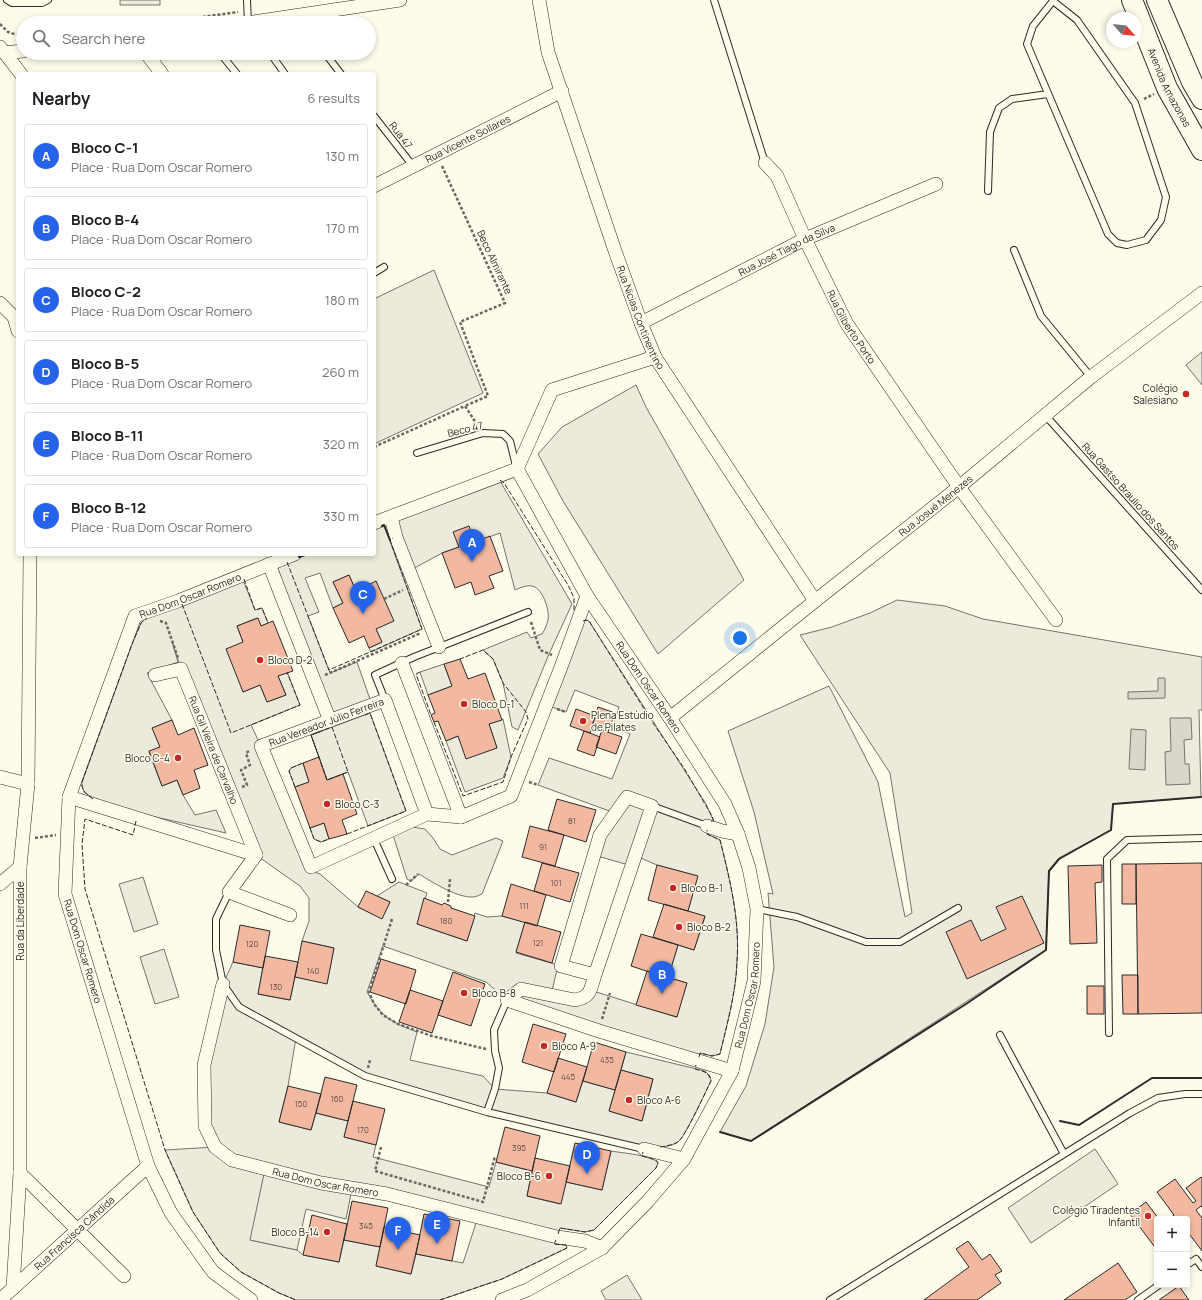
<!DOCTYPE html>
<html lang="en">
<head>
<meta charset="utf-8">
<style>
	:root { --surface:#fff; --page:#f6f6f6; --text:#202124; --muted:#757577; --line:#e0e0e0; --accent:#2563eb }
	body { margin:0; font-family:Manrope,sans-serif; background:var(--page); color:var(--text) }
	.controls { position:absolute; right:12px; bottom:12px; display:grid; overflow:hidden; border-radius:4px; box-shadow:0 2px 6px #0003 }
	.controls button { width:36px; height:36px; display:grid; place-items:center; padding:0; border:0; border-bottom:1px solid var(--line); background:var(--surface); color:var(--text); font:20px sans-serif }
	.compass { position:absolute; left:1106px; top:12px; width:36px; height:36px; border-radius:50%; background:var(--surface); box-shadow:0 2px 6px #0003; rotate:117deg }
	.you { position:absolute; left:740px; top:638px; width:14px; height:14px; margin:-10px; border:3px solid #fff; border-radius:50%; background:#1a73e8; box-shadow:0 0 0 6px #1a73e833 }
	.badge { display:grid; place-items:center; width:26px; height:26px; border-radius:50%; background:var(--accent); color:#fff; font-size:13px; font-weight:700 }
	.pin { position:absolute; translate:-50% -33px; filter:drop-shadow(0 1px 2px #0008) }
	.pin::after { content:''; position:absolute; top:21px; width:14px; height:12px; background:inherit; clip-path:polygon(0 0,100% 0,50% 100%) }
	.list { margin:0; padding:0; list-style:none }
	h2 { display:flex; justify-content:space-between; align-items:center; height:52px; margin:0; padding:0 16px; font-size:17px }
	h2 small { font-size:13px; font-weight:400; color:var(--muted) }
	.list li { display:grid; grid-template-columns:26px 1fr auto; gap:12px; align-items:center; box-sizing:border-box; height:64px; margin:0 8px 8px; padding:0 8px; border:1px solid var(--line); border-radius:4px }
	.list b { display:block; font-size:15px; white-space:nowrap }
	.list p { margin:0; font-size:13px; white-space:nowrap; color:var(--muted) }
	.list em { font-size:13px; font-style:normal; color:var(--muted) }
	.icon { flex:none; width:22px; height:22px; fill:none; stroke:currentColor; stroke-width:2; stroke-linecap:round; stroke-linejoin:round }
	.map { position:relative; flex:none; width:1202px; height:1300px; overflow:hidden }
	.search { position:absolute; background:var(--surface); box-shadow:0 2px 6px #0003; left:16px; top:16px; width:360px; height:44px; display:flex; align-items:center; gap:10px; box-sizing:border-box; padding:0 14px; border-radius:22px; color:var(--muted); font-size:15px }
	.panel { position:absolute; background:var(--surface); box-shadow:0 2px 6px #0003; left:16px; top:72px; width:360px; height:484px; border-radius:4px }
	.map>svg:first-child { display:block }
</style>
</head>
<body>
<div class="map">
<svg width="1202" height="1300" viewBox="0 0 1202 1300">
	<rect width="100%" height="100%" fill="#fdfbea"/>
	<path fill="#ecebdb" stroke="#74746e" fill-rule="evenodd" d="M434 270 483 393 374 444V299Z
		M1202 352V385L1186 365Z
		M636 385 646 407 744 580 658 654 563 501 538 454 562 427Z
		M500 481 572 604 549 654 518 730 512 727 503 683 493 659 483 650 527 632 531 638 542 634C545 630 547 624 548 620 550 610 542 586 531 586 526 585 520 588 515 590L500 533 475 542 454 532 459 547 442 553 409 571 395 521Z
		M384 525 422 629 371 652 369 648 382 642 376 629V582L356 591 349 575 333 582 343 603 333 608 320 573 305 578 319 612 308 616 330 673 357 662 372 705 330 721 277 566 309 554H374V529Z
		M243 580 255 610 262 608 268 623 261 626 257 618 237 626 243 642V692L260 685 267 702 286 695 278 676 287 672 300 705 251 725 261 746 309 870 320 874 358 907 382 918 390 902 377 896 399 882 427 893 417 924 467 941 475 913 487 917 502 916 525 922 516 953 558 965 552 991 575 1000 590 990 676 1017 687 983 668 978 678 945 694 950 705 917 688 911 697 876 657 865 636 856 632 866 594 855 615 813 538 785 549 758 612 779 630 734 613 726 619 707 575 690 566 712 549 706 584 620H586L589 621 706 804 714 822 708 820 707 834 720 840C730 880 740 920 737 961 736 993 727 1024 720 1054L712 1056 700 1053 697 1061 507 997 499 993 486 982 383 946 367 992C381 1017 391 1022 417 1032L410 1060 483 1076 495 1089 547 1093 576 1102 583 1081 615 1090 609 1111 642 1121 653 1079 621 1070 626 1052 705 1071 710 1076 711 1081C706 1091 685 1137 678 1142 669 1148 655 1147 644 1149L487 1112 365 1076 296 1038 288 1086 279 1122 311 1130 316 1113 348 1121 344 1137 376 1145 373 1157 489 1187 496 1162 532 1171 527 1196 560 1204 566 1182 602 1190 611 1151C622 1153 652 1155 658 1163L656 1168 594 1230 585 1232 560 1228 555 1244 566 1245 567 1248 502 1279 440 1300H296L279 1293 241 1272 220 1253 193 1212 165 1150 215 1147 205 1126 204 1065 223 984 233 962 263 968 258 994 290 1000 295 977 327 983 334 948 302 941 309 921V898L300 886 256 855 181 669 172 641 178 662 147 673 172 720 153 728 160 747 149 752 162 786 177 780 183 795 195 815 216 810 226 833 138 813 93 798 84 792 82 786V782L132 644 141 623 146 618ZM321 1183 478 1217 463 1263 416 1254 411 1274 376 1266 380 1247 344 1240 339 1262 303 1255 297 1250 250 1240Z
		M897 600 945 606 983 619 1202 657V710H1199L1201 797 1113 804 1111 830 1059 858 1049 871 1046 950 751 1141 720 1132 746 1086 765 1024 774 967 768 893 773 894 754 812 728 731 829 686 878 782 905 917 912 913 890 773 800 635 832 627 870 613Z
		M444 664 452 686 428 695 420 672Z
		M370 713 406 811 368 826 348 772 327 780 311 735Z
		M503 719 511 757 503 778 465 792 446 741 458 736 497 748 489 724Z
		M303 763 309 782 295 787 289 771 291 768Z
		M324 823 329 839 321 842 314 839 310 828Z
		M406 826 425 829 433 838 440 849 452 855 496 838 503 841 482 894C479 895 476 897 473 897 457 898 432 882 419 874L411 881 407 879 393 835Z
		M143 877 158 924 134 932 119 884Z
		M164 949 179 997 155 1004 140 957Z
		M1095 1149 1118 1184 1031 1243 1008 1208Z
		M627 1275 642 1300H606L601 1291Z"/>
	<path fill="#eceadb" stroke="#74746e" d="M120 0H160V5H120Z
		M265 1169 351 1194 346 1219 306 1209 297 1250 250 1240Z"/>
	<path fill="#d8d7c9" stroke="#74746e" d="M1158 678H1165V698L1128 699V692L1158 691Z
		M1170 718H1191L1192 739 1184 740 1185 764H1189L1190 784 1166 785 1165 752 1171 751Z
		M1131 729 1146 730 1145 770 1129 769Z"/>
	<path fill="#f2b8a0" stroke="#2b2b2b" d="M469 526 475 542 490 536 503 571 489 576 494 588 475 595 471 582 455 588 442 553 459 547 453 532Z
		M349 575 356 591 376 581 394 621 376 629 382 642 369 648 364 636 349 643 333 608 343 603 333 582Z
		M258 618 261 626 273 621 293 671 278 676 286 695 267 702 260 685 243 692 226 649 243 642 237 626Z
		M460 659 468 679 485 673 502 720 489 724 497 748 466 759 458 736 446 741 438 721 434 722 431 715 435 713 428 695 452 686 444 664Z
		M598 707 615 713 608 732 592 727Z
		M576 709 595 716 590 733 570 726Z
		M172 720 178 735 194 728 208 765 194 770 200 788 183 795 177 780 162 786 149 751 160 747 152 728Z
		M602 730 622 737 616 754 596 747Z
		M584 731 600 737 594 756 577 750Z
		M319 757 327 780 343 774 357 814 342 820 347 834 329 839 324 823 310 828 295 787 309 782 303 763Z
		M557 799 596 810 586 842 548 830Z
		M530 826 564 835 555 866 522 857Z
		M542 863 579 873 570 902 534 891Z
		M1202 863V1013L1138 1014 1136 864Z
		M1122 864H1136V904H1122Z
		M657 865 698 876 688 911 648 900Z
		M1102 865V882L1095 883 1097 943 1070 944 1068 866Z
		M511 884 546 895 537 926 502 916Z
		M366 891 390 902 382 919 358 907Z
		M1022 896 1044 943 967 979 946 932 971 920 981 941 1006 929 996 907Z
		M424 898 442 905 444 903 451 906V908L475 916 467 941 417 924Z
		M664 904 705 916 694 950 653 937Z
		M525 922 561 932 552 963 516 952Z
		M240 925 270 931 263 968 233 962Z
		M641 934 678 945 668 978 631 966Z
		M302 941 334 948 327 984 295 977Z
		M265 956 298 962 290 1000 258 994Z
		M381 959 416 970 406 1004 370 992Z
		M647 971 687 983 677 1017 636 1005Z
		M453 972 485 984 471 1026 438 1015Z
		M1122 975H1138V1014H1123Z
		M1087 986H1104V1014H1087Z
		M410 990 443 1001 432 1033 399 1022Z
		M533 1024 566 1034 554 1072 522 1062Z
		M594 1042 626 1052 615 1090 583 1081Z
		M558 1058 587 1067 576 1102 547 1093Z
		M621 1070 653 1079 642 1121 609 1111Z
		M325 1077 357 1085 348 1121 316 1113Z
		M288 1086 321 1094 311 1130 279 1122Z
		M353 1101 385 1109 376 1145 344 1137Z
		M505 1127 540 1136 532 1171 496 1162Z
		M575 1143 611 1151 602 1190 566 1182Z
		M535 1158 570 1166 561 1204 527 1196Z
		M1201 1177 1202 1178V1207L1201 1206 1196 1210 1202 1218V1251L1187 1231V1219H1169L1174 1215 1157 1192 1175 1179 1193 1203 1196 1201 1186 1188Z
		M352 1201 388 1208 380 1247 344 1240Z
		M1146 1202 1159 1219H1157V1250L1130 1214Z
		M424 1214 460 1221 452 1261 416 1254Z
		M312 1215 347 1224 339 1262 303 1255Z
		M384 1227 420 1235 411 1274 376 1266Z
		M968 1241 982 1260 990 1254 1002 1271 995 1275 1001 1283 977 1300H924L969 1267 956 1249Z
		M1118 1263 1137 1292 1125 1300H1064Z
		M1179 1286 1189 1300H1159Z"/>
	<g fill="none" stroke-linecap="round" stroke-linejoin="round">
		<defs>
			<path id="lane" d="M7 0 12 3H42L48 0
				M247 0 248 23
				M714 0 765 163
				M1053 0V1L1033 26 1027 44 1108 234 1117 243 1127 245 1146 240 1161 220 1166 197 1135 103 1077 20 1053 1
				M220 53 237 74
				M270 53 285 74
				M325 53 341 74
				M374 116 413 166
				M988 191 990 132 999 108 1012 99 1048 94
				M1014 250 1041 316 1091 377
				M374 273 384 267
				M1045 415 1202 590
				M417 453 483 433 503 434 510 441 516 466
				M385 700 375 675 414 657 528 612
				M652 806 707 826
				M374 839 392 879
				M229 892 216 919V950L223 984 239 1007 365 1076 487 1112 644 1149
				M757 909 797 917 866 942H900L958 908
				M1109 1033 1107 859 1127 840 1202 838
				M1000 1035 1064 1154
				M487 1112 495 1089 499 1068 495 1051 494 1030 507 1000
				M1187 1265 1196 1259 1202 1267
				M830 1300 1130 1113 1158 1098 1185 1094H1202
				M1138 1300 1159 1285"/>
			<g id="street">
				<path id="s1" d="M539 0 548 52 614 248 641 323 655 357 815 601"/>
				<path d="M246 23 400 0"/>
				<path d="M0 47 21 74"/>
				<path d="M4 53 23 51"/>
				<path d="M146 53 162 74"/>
				<path id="s2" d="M765 163 777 176 805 239 847 324 959 487 1056 620"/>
				<path id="s3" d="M374 186 562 91"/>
				<path d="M0 303 14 317 18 331"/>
				<path id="s4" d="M641 323 805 239 936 184"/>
				<path d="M517 469 552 390 655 357"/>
				<path d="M391 517 396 537 439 647"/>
				<path d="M374 523 517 469"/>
				<path d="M269 564 330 721"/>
				<path d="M402 663 461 817"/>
				<path id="s5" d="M155 675 181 669 256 855"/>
				<path id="s6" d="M670 718 815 601 959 487 1091 377 1202 293"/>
				<path d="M0 777 28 784"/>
				<path d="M69 797 256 855 229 892 290 915"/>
				<path id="s7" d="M427 814 311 867 261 746 385 700 427 814 461 817 511 796 561 667 587 596"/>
				<path d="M707 826 722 831 738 834"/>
				<path d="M0 884 20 867"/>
				<path d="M595 975 561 966 600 835 627 797 652 806 595 975C590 989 592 997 575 1000L521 989 507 1000 599 1031 732 1071"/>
				<path id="s8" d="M223 984 204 1065 205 1126 215 1147 232 1160 321 1183 387 1194 557 1237 585 1241 602 1248"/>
				<path d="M644 1149 684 1159"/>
				<path d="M20 1173 124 1276"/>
				<path d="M13 1288 20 1173V867L28 784 30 554"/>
				<path id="s9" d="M0 1300 148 1166"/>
				<path id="s10" d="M251 1300 213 1272 171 1213 148 1166 65 894 69 797 135 616 178 601 295 554"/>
				<path id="s11" d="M502 1300 527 1290 602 1248 648 1201 684 1159 732 1071 754 981 757 909 749 868 738 834 725 804 670 718 587 596 517 469"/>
			</g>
			<g id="primary">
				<path id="s12" d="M1132 0 1167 88 1202 150"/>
				<path d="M1157 0 1192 82 1202 99"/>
			</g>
		</defs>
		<use href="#lane" stroke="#2b2b2b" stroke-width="8"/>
		<use href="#street" stroke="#2b2b2b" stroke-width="14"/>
		<use href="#primary" stroke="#2b2b2b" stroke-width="22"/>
		<path stroke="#6a6964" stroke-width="2.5" stroke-dasharray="3 2" stroke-linecap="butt" d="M158 23 238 12
			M0 24 8 32 23 37
			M1144 99 1154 94
			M442 166 505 303 460 322 488 396 465 406
			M374 447 465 406 478 426
			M384 599 403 590
			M160 621 166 623 178 658
			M531 622 540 650 552 655
			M325 675 421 633
			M557 709 566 712
			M529 782 538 785
			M242 787 247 785 241 770 250 765 246 753 249 751
			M35 838 56 835
			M406 885 418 874
			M448 902 450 879
			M392 919 369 992 374 1004 383 1015 398 1024 432 1036 486 1049
			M602 1019 610 993
			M368 1068 370 1060
			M381 1147 375 1171 483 1202 495 1156"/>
		<use href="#lane" stroke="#fdfbea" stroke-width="6"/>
		<use href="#street" stroke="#fdfbea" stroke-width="13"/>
		<use href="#primary" stroke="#fdfbea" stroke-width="20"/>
		<path stroke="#2b2b2b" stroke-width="1" stroke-dasharray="5 2" stroke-linecap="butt" d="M500 480 504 483 568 585 574 598V612
			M287 562 329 670 422 629 390 540 393 538
			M244 579 255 610 262 608 268 623
			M182 604 231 733 300 705 287 672
			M583 621 586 620 589 621 653 723 684 768 712 816 714 822 711 821
			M420 672 416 674 431 715
			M434 722 463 796 503 782 511 757 528 719 526 712 503 683 493 659 483 650 460 659
			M332 727 348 772 327 780 311 735Z
			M319 757 311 735 322 731
			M295 787 289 771 291 768 303 763
			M93 799C87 795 81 790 82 782L132 644 141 623 147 618
			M136 821 133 835 85 819 82 844 85 889 165 1150 193 1212 220 1253 241 1272 279 1293 296 1300
			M310 828 314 839 321 842 329 839
			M347 834 406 811 370 713 365 715
			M699 1057 700 1053 712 1056 720 1054C727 1024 736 993 737 961 740 920 730 880 720 840L707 834V830
			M660 1147C666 1146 673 1145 678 1142 685 1137 706 1091 711 1081 709 1072 703 1071 695 1069L696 1065
			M558 1234 560 1228 585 1232 594 1230 656 1168 658 1163 656 1160 642 1156 643 1152
			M440 1300 502 1279 567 1248 566 1245 554 1244 556 1240"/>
		<path stroke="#2b2b2b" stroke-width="2" d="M382 526 384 525 390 540
			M299 557 308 554
			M1060 1121 1079 1125 1152 1078H1202
			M720 1132 751 1141 966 1004 1046 950 1049 871 1059 859 1111 830 1113 804 1201 797"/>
	</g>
	<g fill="#c62828" stroke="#fdfbea" stroke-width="1.5">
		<circle cx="1186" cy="394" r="4"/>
		<circle cx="260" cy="660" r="4"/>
		<circle cx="464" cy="704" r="4"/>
		<circle cx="583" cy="721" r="4"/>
		<circle cx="178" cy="758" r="4"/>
		<circle cx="327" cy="804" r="4"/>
		<circle cx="673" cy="888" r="4"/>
		<circle cx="679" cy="927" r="4"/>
		<circle cx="464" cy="993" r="4"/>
		<circle cx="544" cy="1046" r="4"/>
		<circle cx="629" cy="1100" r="4"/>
		<circle cx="549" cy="1176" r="4"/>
		<circle cx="1148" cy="1216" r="4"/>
		<circle cx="327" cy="1232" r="4"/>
	</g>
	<g text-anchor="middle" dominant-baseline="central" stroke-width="3" stroke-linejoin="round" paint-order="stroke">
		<g font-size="8" fill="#5d4e48">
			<text x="572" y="820">81</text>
			<text x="543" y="846">91</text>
			<text x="556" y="882">101</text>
			<text x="524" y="905">111</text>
			<text x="446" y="920">180</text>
			<text x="538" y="942">121</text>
			<text x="252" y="943">120</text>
			<text x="313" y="970">140</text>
			<text x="276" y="986">130</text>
			<text x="607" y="1059">435</text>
			<text x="568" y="1076">445</text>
			<text x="337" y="1098">160</text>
			<text x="301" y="1103">150</text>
			<text x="363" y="1129">170</text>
			<text x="519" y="1147">395</text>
			<text x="366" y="1225">345</text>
		</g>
		<g font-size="10" fill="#2b2b2b" stroke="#fdfbea">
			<text stroke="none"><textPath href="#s12" startOffset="95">Avenida Amazonas</textPath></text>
			<text transform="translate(401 135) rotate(52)">Rua 47</text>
			<text stroke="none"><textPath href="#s3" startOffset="105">Rua Vicente Sollares</textPath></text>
			<text stroke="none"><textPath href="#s4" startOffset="163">Rua José Tiago da Silva</textPath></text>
			<text transform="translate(495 262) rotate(65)">Beco Almirante</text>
			<text stroke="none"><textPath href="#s1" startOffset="334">Rua Nicias Continentino</textPath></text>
			<text stroke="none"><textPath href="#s2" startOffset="186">Rua Gilberto Porto</textPath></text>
			<text transform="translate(465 429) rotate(-14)">Beco 47</text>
			<text transform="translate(1131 496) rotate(48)">Rua Gastso Braulio dos Santos</text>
			<text stroke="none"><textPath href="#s6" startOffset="340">Rua Josué Menezes</textPath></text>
			<text stroke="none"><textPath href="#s10" startOffset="805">Rua Dom Oscar Romero</textPath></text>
			<text transform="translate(649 687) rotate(56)">Rua Dom Oscar Romero</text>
			<text stroke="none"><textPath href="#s7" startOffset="328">Rua Vereador Júlio Ferreira</textPath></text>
			<text stroke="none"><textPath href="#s5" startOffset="114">Rua Gil Vieira de Carvalho</textPath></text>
			<text transform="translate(20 921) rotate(-90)">Rua da Liberdade</text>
			<text transform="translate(83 951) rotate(73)">Rua Dom Oscar Romero</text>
			<text stroke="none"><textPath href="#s11" startOffset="412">Rua Dom Oscar Romero</textPath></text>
			<text stroke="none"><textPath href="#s8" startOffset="285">Rua Dom Oscar Romero</textPath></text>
			<text stroke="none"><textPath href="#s9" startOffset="100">Rua Francisca Cândida</textPath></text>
		</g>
		<g font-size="10" fill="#2b2b2b" stroke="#fdfbea" text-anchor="start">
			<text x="1178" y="388" text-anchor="end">Colégio<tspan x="1178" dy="12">Salesiano</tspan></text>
			<text x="268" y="660">Bloco D-2</text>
			<text x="472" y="704">Bloco D-1</text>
			<text x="591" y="715">Plena Estúdio<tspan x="591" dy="12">de Pilates</tspan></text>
			<text x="170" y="758" text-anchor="end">Bloco C-4</text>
			<text x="335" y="804">Bloco C-3</text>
			<text x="681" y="888">Bloco B-1</text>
			<text x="687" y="927">Bloco B-2</text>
			<text x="472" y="993">Bloco B-8</text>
			<text x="552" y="1046">Bloco A-9</text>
			<text x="637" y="1100">Bloco A-6</text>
			<text x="541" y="1176" text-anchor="end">Bloco B-6</text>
			<text x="1140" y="1210" text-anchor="end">Colégio Tiradentes<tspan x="1140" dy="12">Infantil</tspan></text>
			<text x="319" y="1232" text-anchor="end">Bloco B-14</text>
		</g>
	</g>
</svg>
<div class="controls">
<button>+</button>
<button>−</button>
</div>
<svg class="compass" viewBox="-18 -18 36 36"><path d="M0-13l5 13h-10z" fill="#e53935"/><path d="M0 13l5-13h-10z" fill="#757577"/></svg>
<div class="you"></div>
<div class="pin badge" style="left:472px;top:562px">A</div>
<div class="pin badge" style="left:662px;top:994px">B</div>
<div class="pin badge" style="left:363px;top:614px">C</div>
<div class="pin badge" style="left:587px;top:1174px">D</div>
<div class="pin badge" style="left:437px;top:1244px">E</div>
<div class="pin badge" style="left:398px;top:1250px">F</div>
<div class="search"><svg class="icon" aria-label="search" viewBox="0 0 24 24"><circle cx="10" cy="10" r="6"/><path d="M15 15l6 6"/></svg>Search here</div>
<section class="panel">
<h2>Nearby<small>6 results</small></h2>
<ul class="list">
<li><span class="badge">A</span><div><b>Bloco C-1</b><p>Place · Rua Dom Oscar Romero</p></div><em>130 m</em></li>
<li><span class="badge">B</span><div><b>Bloco B-4</b><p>Place · Rua Dom Oscar Romero</p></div><em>170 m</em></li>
<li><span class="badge">C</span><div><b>Bloco C-2</b><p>Place · Rua Dom Oscar Romero</p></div><em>180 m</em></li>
<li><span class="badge">D</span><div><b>Bloco B-5</b><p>Place · Rua Dom Oscar Romero</p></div><em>260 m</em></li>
<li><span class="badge">E</span><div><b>Bloco B-11</b><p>Place · Rua Dom Oscar Romero</p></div><em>320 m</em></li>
<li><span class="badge">F</span><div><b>Bloco B-12</b><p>Place · Rua Dom Oscar Romero</p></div><em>330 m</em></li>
</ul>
</section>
</div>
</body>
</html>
